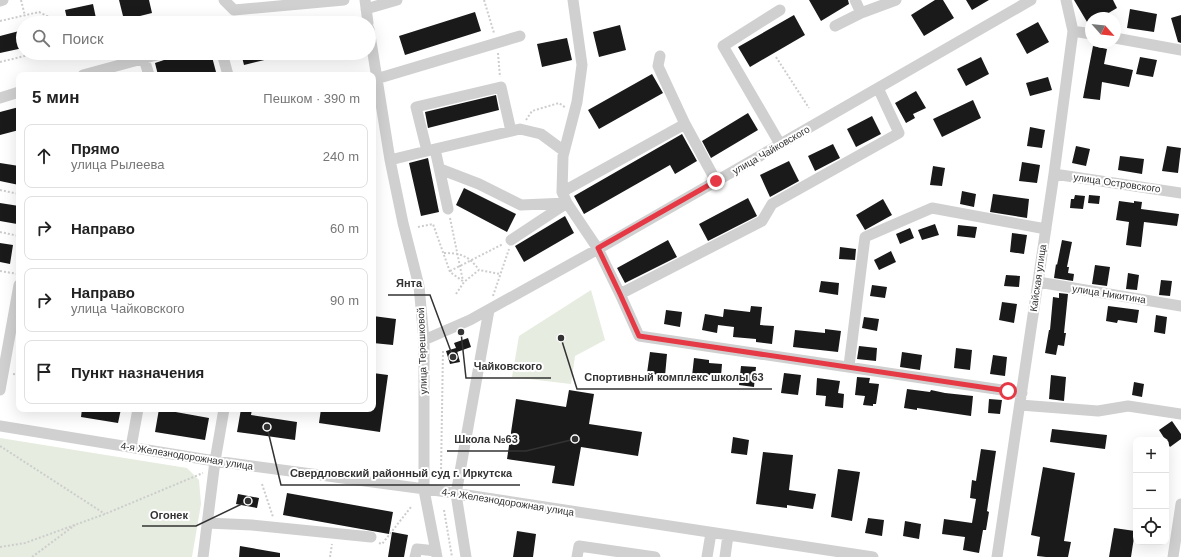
<!DOCTYPE html>
<html lang="ru">
<head>
<meta charset="utf-8">
<style>
	:root { --surface:#fff; --page:#f2f2f2; --text:#222; --muted:#767676; --line:#e0e0e0 }
	body { margin:0; font-family:Helvetica,sans-serif; background:var(--page); color:var(--text) }
	.controls { position:absolute; right:12px; bottom:12px; display:grid; overflow:hidden; border-radius:8px; box-shadow:0 4px 16px #0002 }
	.controls button { width:36px; height:36px; display:grid; place-items:center; padding:0; border:0; border-bottom:1px solid var(--line); background:var(--surface); color:var(--text); font:20px sans-serif }
	.compass { position:absolute; left:1085px; top:12px; width:36px; height:36px; border-radius:50%; background:var(--surface); box-shadow:0 4px 16px #0002; rotate:117deg }
	.stop { position:absolute; width:12px; height:12px; margin:-9px; border:3px solid #e63946; border-radius:50%; background:#fff }
	.stop.end { background:#e63946; border-color:#fff; box-shadow:0 1px 4px #0008 }
	.list { margin:0; padding:0; list-style:none }
	h2 { display:flex; justify-content:space-between; align-items:center; height:52px; margin:0; padding:0 16px; font-size:17px }
	h2 small { font-size:13px; font-weight:400; color:var(--muted) }
	.list li { display:grid; grid-template-columns:26px 1fr auto; gap:12px; align-items:center; box-sizing:border-box; height:64px; margin:0 8px 8px; padding:0 8px; border:1px solid var(--line); border-radius:8px }
	.list b { display:block; font-size:15px; white-space:nowrap }
	.list p { margin:0; font-size:13px; white-space:nowrap; color:var(--muted) }
	.list em { font-size:13px; font-style:normal; color:var(--muted) }
	.icon { flex:none; width:22px; height:22px; fill:none; stroke:currentColor; stroke-width:2; stroke-linecap:round; stroke-linejoin:round }
	.map { position:relative; flex:none; width:1181px; height:557px; overflow:hidden }
	.search { position:absolute; background:var(--surface); box-shadow:0 4px 16px #0002; left:16px; top:16px; width:360px; height:44px; display:flex; align-items:center; gap:10px; box-sizing:border-box; padding:0 14px; border-radius:22px; color:var(--muted); font-size:15px }
	.panel { position:absolute; background:var(--surface); box-shadow:0 4px 16px #0002; left:16px; top:72px; width:360px; height:340px; border-radius:8px }
	.map>svg:first-child { display:block }
</style>
</head>
<body>
<div class="map">
<svg width="1181" height="557" viewBox="0 0 1181 557">
	<rect width="100%" height="100%" fill="#fff"/>
	<path fill="#e6ecdf" d="M591 290 605 340 575 356 571 384 512 377 519 336Z
		M0 438 187 468 199 480 201 504 192 557H0Z"/>
	<path fill="#1a1a1a" d="M119 0H149L152 13 124 20Z
		M809 0H848L849 4 821 21Z
		M935 0H943L954 18 924 36 911 15Z
		M966 0H989L972 10Z
		M1074 0H1113L1117 8 1100 18H1091V27H1090Z
		M93 4 97 23H68L65 10Z
		M1130 9 1157 14 1154 32 1127 28Z
		M475 12 481 31 405 55 399 36Z
		M794 15 805 35 750 67 738 47Z
		M1181 15V43L1178 42 1171 18Z
		M1038 22 1049 42 1027 54 1016 34Z
		M620 25 626 50 599 57 593 32Z
		M23 30V48L0 53V36Z
		M567 38 572 60 542 67 537 44Z
		M1093 46 1107 49 1104 64 1133 70 1129 87 1102 82 1100 100 1083 98Z
		M185 53H211L216 72 204 75H158L155 63Z
		M241 53H281V56L244 65Z
		M981 57 989 74 966 86 957 69Z
		M1140 57 1157 60 1153 77 1136 74Z
		M652 74 663 93 599 129 588 110Z
		M1048 77 1052 90 1030 96 1026 83Z
		M916 91 926 108 913 114 915 118 906 123 895 103Z
		M496 95 499 110 428 128 425 112Z
		M973 100 981 118 942 137 933 119Z
		M19 107V130L0 135V112Z
		M748 113 758 130 711 158 702 141Z
		M872 116 881 134 856 147 847 129Z
		M1030 127 1045 130 1042 148 1027 146Z
		M682 134 697 161 675 174 670 165 584 214 574 196Z
		M833 144 840 158 815 171 808 156Z
		M1076 146 1090 149 1086 166 1072 163Z
		M1167 146 1181 148 1178 173 1162 171Z
		M1120 156 1144 159 1142 174 1118 170Z
		M428 158 439 212 421 216 409 163Z
		M789 161 799 181 770 197 760 175Z
		M1022 162 1040 165 1037 183 1019 181Z
		M0 163 19 166V185L0 181Z
		M933 166 945 168 942 186 930 185Z
		M464 188 516 214 507 232 456 205Z
		M962 191 976 194 974 207 960 204Z
		M993 194 1029 199 1027 218 990 212Z
		M1075 195 1085 196 1083 209 1070 208 1071 199H1074Z
		M1089 195 1100 196 1099 204 1088 203Z
		M748 198 757 216 708 241 699 224Z
		M883 199 892 215 865 230 856 215Z
		M1119 201 1134 203V201L1142 202 1141 209 1179 214 1177 226 1144 222 1141 247 1126 245 1129 222 1116 220Z
		M0 203 19 206 17 224 0 221Z
		M565 216 574 233 524 262 515 246Z
		M935 224 939 235 922 240 918 230Z
		M958 225 977 227 975 238 957 236Z
		M910 228 914 238 900 244 896 234Z
		M1012 233 1027 235 1024 254 1010 252Z
		M668 240 677 257 625 283 617 268Z
		M1062 240 1072 242 1067 267H1069L1068 273 1074 274 1073 281 1054 278 1056 264 1057 265Z
		M0 243 13 245 10 264 0 262Z
		M840 247 856 249 855 260 839 259Z
		M891 251 896 262 879 270 874 260Z
		M1095 265 1110 267 1107 286 1092 284Z
		M1128 273 1139 275 1137 290 1126 289Z
		M1006 275 1020 276 1019 287 1004 286Z
		M1161 280 1172 281 1170 296 1159 295Z
		M821 281 839 283 838 295 819 292Z
		M872 285 887 287 885 298 870 296Z
		M1059 293 1068 294 1064 333H1066L1064 346 1058 345 1056 355 1045 353 1049 330H1050L1053 297 1059 298Z
		M1002 302 1017 304 1014 323 999 320Z
		M751 306 762 307 760 325 774 326 772 344 756 342V339L733 337 734 327 718 325 717 333 702 330 705 314 723 317 724 309 750 312Z
		M1108 306 1139 310 1137 323 1118 320 1117 323 1106 321Z
		M666 310 682 312 680 327 664 324Z
		M1156 315 1167 317 1165 334 1154 332Z
		M373 316 396 319 393 345 373 343Z
		M864 317 879 319 877 331 862 328Z
		M825 329 841 331 838 352 793 347 795 330 825 333Z
		M468 338 471 347 457 352V351L460 362 450 364 446 351 456 348 454 343Z
		M859 346 877 348 876 361 857 359Z
		M956 348 972 350 970 370 954 368Z
		M650 352 667 354 665 376 647 373Z
		M902 352 922 355 920 370 900 367Z
		M993 355 1007 357 1005 376 990 374Z
		M694 358 709 360V363L722 364 721 376 708 375 707 378 692 376Z
		M741 366 756 367 754 387 739 385Z
		M373 373 388 375 380 432 319 423 321 409H373Z
		M784 373 801 375 798 395 781 393Z
		M1051 375 1066 377 1064 401 1049 399Z
		M857 377 870 378 869 383 879 384 876 404H873V406L863 405 865 396 855 395Z
		M817 378 840 381 838 393 844 394 843 408 825 406 826 396 816 395Z
		M1134 382 1144 384 1142 397 1132 395Z
		M907 389 930 392 931 390 945 393 973 396 971 416 917 408V410L904 408Z
		M569 390 594 394 589 424 642 432 638 456 581 447 574 486 552 483 555 466 507 459 516 399 566 407Z
		M989 399 1002 400 1000 414 988 413Z
		M82 409H121L118 423 81 417Z
		M159 409 209 418 205 440 155 432Z
		M241 409H252L251 415 297 422 295 440 237 432Z
		M1172 421 1181 434V439L1170 447 1159 430Z
		M1052 429 1107 435 1105 449 1050 442Z
		M733 437 749 440 747 455 731 453Z
		M981 449 996 451 987 511 989 512 986 530H983L979 553 963 550 965 537 942 534 944 519 972 523 976 499 970 498 972 480 976 481Z
		M763 452 793 455 789 490 816 494 813 509 787 505V508L756 504Z
		M1043 467 1075 473 1064 541 1071 542 1068 557H1046L1037 556 1040 537 1031 535Z
		M838 469 860 472 852 521 831 517Z
		M287 493 393 512 389 534 283 515Z
		M238 494 259 498 257 508 236 504Z
		M868 518 884 520 882 536 865 533Z
		M905 521 921 524 919 539 903 536Z
		M1114 528 1135 531 1131 557H1109Z
		M517 531 536 534 533 557H513Z
		M392 532 408 535 404 557H388Z
		M240 546 280 553V557H239Z"/>
	<g fill="none" stroke-linecap="round" stroke-linejoin="round">
		<path stroke="#cdcdcd" stroke-width="2" stroke-dasharray="2 2" stroke-linecap="butt" d="M21 0 25 16
			M484 0 494 33
			M0 21 39 12 49 17 52 23
			M226 23 229 18
			M498 53 500 77
			M776 57 809 108
			M0 62 37 53
			M526 120 532 111 559 103 566 108
			M0 190 19 194
			M450 218 463 281
			M418 227 433 224 450 272 464 282
			M0 232 19 236
			M444 253C461 253 469 256 479 270
			M0 271 18 274
			M450 271 503 244
			M456 294 464 282 479 270 500 274
			M493 296 509 249
			M13 374 19 375
			M0 446 105 514
			M441 473 443 349
			M262 484 273 517
			M444 510 452 557
			M379 543 382 544 411 507
			M0 547 25 543 105 514 203 473
			M32 557 75 525
			M330 557 332 544"/>
		<path stroke="#d0d0d0" stroke-width="11" d="M224 0 234 10 344 0
			M365 0 368 23
			M855 0 861 13
			M0 1 3 0
			M366 9 397 0
			M780 10 723 46 780 144
			M835 26 861 13 896 0
			M369 29 390 160 403 223 419 286 424 340V490L437 557
			M1073 31 1091 34
			M1115 38 1181 50
			M222 53 228 75
			M660 56 658 66 685 124
			M144 59 149 75
			M83 75 164 53
			M376 79 520 36
			M0 98 19 92
			M435 149 520 129 541 134 564 151
			M427 151 416 107 501 87 511 131
			M390 160 435 149 448 209
			M440 169 479 184 521 205 567 203 562 192 685 124 716 181
			M1054 174 1181 193
			M562 192 563 156 577 102 582 65 573 0
			M511 240 567 203 598 249 620 294 639 336 1022 393
			M1038 282 1181 306
			M620 294 762 221 772 204 899 133 878 88
			M424 340 470 320 598 249 1031 0
			M849 366 865 237 932 208 1046 229
			M0 390 19 285
			M1020 405 1098 411 1128 406 1181 414
			M0 426 215 461 440 491 873 557
			M131 447 138 409
			M207 523 252 525 371 537
			M203 557 215 461 224 409
			M415 557 417 549 436 551
			M466 557 456 494 489 310
			M577 557 579 546 655 557
			M707 557 711 533
			M725 557 728 535
			M997 557 1054 174 1073 31 1066 0
			M1173 557 1181 504"/>
	</g>
	<g fill="none" stroke-linecap="round" stroke-linejoin="round">
		<path stroke="#e63946" stroke-width="5" d="M716 181 598 248 620 294 639 336 1008 391"/>
	</g>
	<g text-anchor="middle" dominant-baseline="central" stroke-width="4" stroke-linejoin="round" paint-order="stroke">
		<g font-size="10" fill="#333" stroke="#fff">
			<text transform="translate(771 150) rotate(-30)">улица Чайковского</text>
			<text transform="translate(1117 183) rotate(8)">улица Островского</text>
			<text transform="translate(1038 278) rotate(-82)">Кайская улица</text>
			<text transform="translate(1109 294) rotate(9)">улица Никитина</text>
			<text transform="translate(422 351) rotate(-92)">улица Терешковой</text>
			<text transform="translate(187 456) rotate(9)">4-я Железнодорожная улица</text>
			<text transform="translate(508 502) rotate(9)">4-я Железнодорожная улица</text>
		</g>
	</g>
	<path fill="none" stroke="#333" stroke-width="1.5" d="M453 357L430 295H388M461 332L466 378H551M561 338L577 389H772M575 439L526 451H447M267 427L281 485H520M248 501L196 526H142"/>
	<g fill="#333" stroke="#fff" stroke-width="1.5">
		<circle cx="453" cy="357" r="4"/>
		<circle cx="461" cy="332" r="4"/>
		<circle cx="561" cy="338" r="4"/>
		<circle cx="575" cy="439" r="4"/>
		<circle cx="267" cy="427" r="4"/>
		<circle cx="248" cy="501" r="4"/>
	</g>
	<g font-size="11" text-anchor="middle" font-weight="bold" fill="#333" stroke="#fff" stroke-width="4" stroke-linejoin="round" paint-order="stroke">
		<text x="409" y="287">Янта</text>
		<text x="508" y="370">Чайковского</text>
		<text x="674" y="381">Спортивный комплекс школы 63</text>
		<text x="486" y="443">Школа №63</text>
		<text x="401" y="477">Свердловский районный суд г. Иркутска</text>
		<text x="169" y="519">Огонек</text>
	</g>
</svg>
<div class="controls">
<button>+</button>
<button>−</button>
<button><svg class="icon" aria-label="locate" viewBox="0 0 24 24"><circle cx="12" cy="12" r="6"/><path d="M12 2v4M12 18v4M2 12h4M18 12h4"/></svg></button>
</div>
<svg class="compass" viewBox="-18 -18 36 36"><path d="M0-13l5 13h-10z" fill="#e53935"/><path d="M0 13l5-13h-10z" fill="#767676"/></svg>
<div class="stop" style="left:1008px;top:391px"></div>
<div class="stop end" style="left:716px;top:181px"></div>
<div class="search"><svg class="icon" aria-label="search" viewBox="0 0 24 24"><circle cx="10" cy="10" r="6"/><path d="M15 15l6 6"/></svg>Поиск</div>
<section class="panel">
<h2>5 мин<small>Пешком · 390 m</small></h2>
<ul class="list">
<li><svg class="icon" aria-label="ahead" viewBox="0 0 24 24"><path d="M12 20V5M6 11l6-6 6 6"/></svg><div><b>Прямо</b><p>улица Рылеева</p></div><em>240 m</em></li>
<li><svg class="icon" aria-label="right" viewBox="0 0 24 24"><path d="M7 20v-9h11M14 6l5 5-5 5"/></svg><div><b>Направо</b></div><em>60 m</em></li>
<li><svg class="icon" aria-label="right" viewBox="0 0 24 24"><path d="M7 20v-9h11M14 6l5 5-5 5"/></svg><div><b>Направо</b><p>улица Чайковского</p></div><em>90 m</em></li>
<li><svg class="icon" aria-label="arrive" viewBox="0 0 24 24"><path d="M6 21V4h12l-3 4 3 4H6"/></svg><div><b>Пункт назначения</b></div></li>
</ul>
</section>
</div>
</body>
</html>
